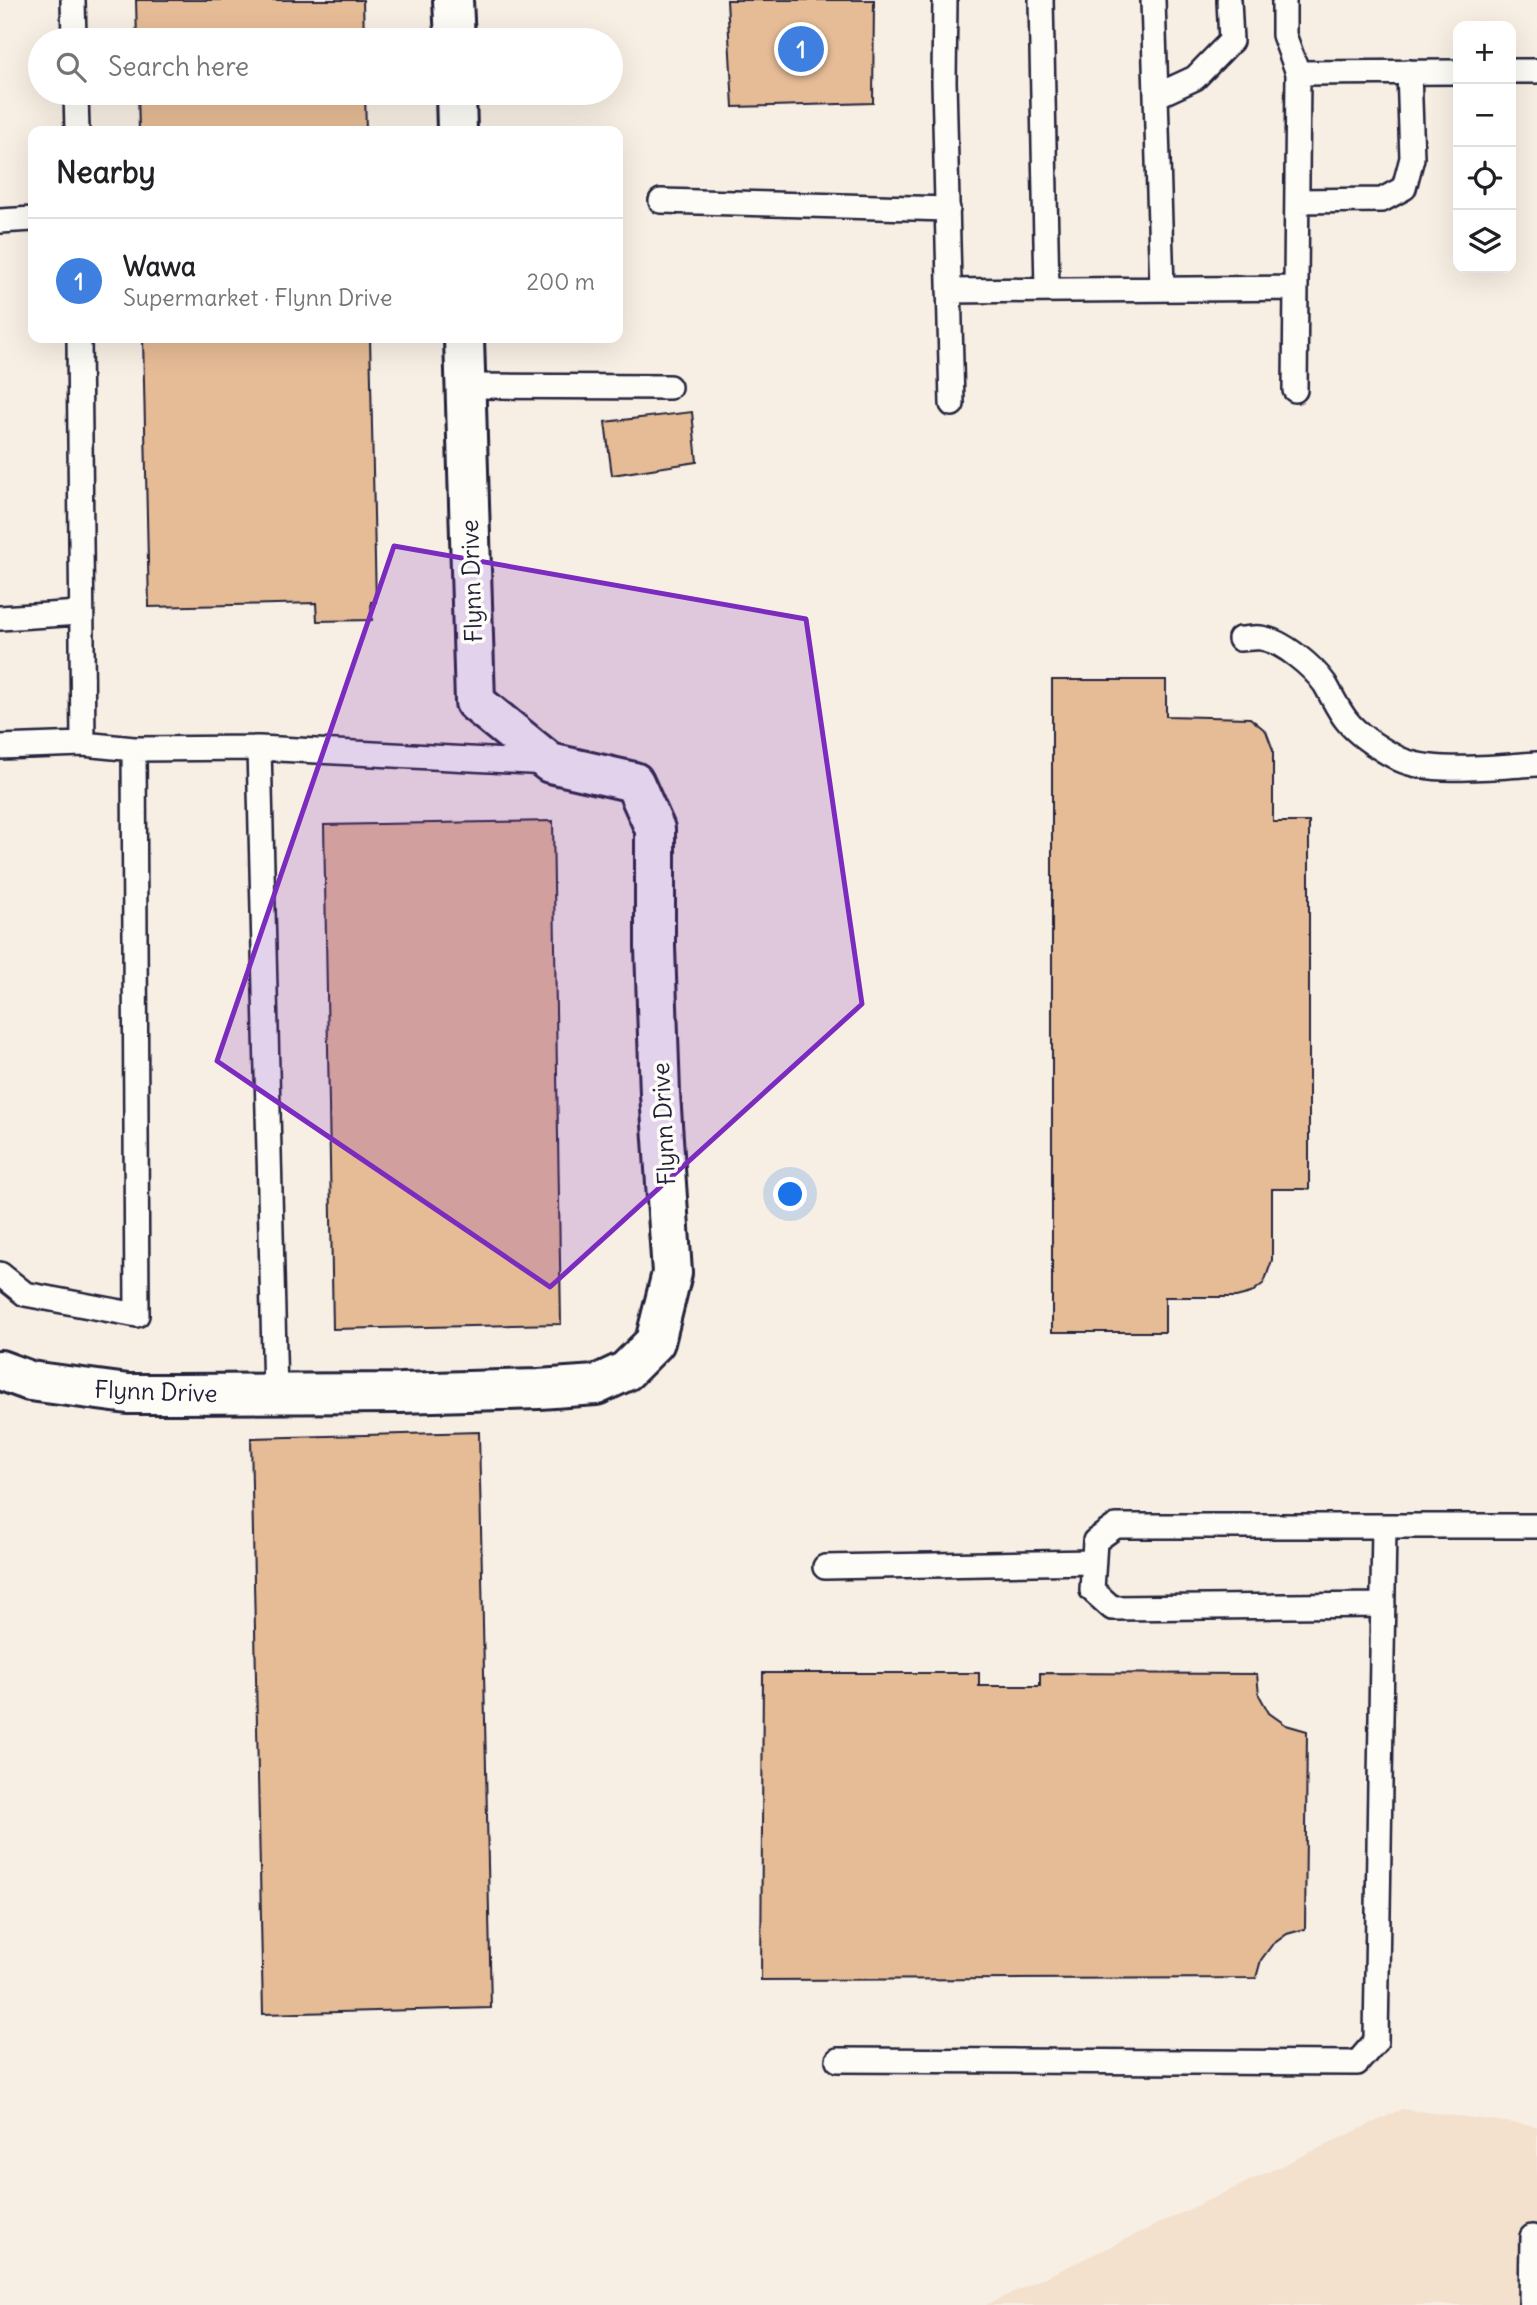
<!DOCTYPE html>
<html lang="en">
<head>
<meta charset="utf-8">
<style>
	:root { --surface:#fff; --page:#f6f6f6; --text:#202124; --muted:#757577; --line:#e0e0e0; --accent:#7c3aed }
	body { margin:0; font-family:Delius,sans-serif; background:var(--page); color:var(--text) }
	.controls { position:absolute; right:21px; top:21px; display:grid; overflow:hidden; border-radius:14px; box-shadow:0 7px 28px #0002 }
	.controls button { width:63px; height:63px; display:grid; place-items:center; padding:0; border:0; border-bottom:2px solid var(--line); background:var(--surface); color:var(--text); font:35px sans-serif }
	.you { position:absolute; left:791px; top:1195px; width:24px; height:24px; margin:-18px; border:5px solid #fff; border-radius:50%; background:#1a73e8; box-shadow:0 0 0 10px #1a73e833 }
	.badge { display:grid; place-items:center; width:46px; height:46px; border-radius:50%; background:var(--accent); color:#fff; font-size:23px; font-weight:700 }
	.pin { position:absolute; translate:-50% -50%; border:4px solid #fff; box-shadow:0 2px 7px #0006 }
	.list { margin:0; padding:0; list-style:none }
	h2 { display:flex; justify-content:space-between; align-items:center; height:91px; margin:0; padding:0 28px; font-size:30px }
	h2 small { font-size:23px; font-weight:400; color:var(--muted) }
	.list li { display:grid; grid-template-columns:46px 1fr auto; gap:21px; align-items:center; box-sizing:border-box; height:126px; padding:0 28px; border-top:2px solid var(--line) }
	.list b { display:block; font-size:26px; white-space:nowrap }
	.list p { margin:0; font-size:23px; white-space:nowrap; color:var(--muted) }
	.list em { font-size:23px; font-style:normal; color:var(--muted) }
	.icon { flex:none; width:38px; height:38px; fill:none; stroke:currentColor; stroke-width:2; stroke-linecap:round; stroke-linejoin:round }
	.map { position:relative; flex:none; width:1537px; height:2305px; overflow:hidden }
	.search { position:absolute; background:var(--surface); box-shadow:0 7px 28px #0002; left:28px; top:28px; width:595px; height:77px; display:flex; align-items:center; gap:18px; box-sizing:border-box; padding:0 24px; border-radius:38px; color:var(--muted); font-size:26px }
	.panel { position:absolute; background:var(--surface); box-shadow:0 7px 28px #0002; left:28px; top:126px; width:595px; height:217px; border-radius:14px }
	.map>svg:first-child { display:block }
</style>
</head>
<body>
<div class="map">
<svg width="1537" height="2305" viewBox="0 0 1537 2305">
	<rect width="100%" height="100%" fill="#f8efe4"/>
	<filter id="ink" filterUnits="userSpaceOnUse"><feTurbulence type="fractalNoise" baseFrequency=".0143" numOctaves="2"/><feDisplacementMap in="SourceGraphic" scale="14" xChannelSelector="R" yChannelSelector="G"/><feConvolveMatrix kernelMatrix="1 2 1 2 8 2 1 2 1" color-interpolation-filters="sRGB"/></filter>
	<g filter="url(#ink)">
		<path fill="#f3e0cd" d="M1402 2109 1537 2126V2305H986Z"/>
		<path fill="#e6bc96" stroke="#22223b" stroke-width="2" d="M136 0H363L364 40H137Z
			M727 0H874L873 103 733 107Z
			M138 93H365L366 131H139Z
			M143 338H370L376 602H371L372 620 317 621 316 603 149 607Z
			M692 412 697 462 612 475 605 422Z
			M1052 680H1166V716L1250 718 1266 731 1273 750V822H1309V1189H1272V1260L1264 1283 1251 1293 1236 1297H1165V1332H1052Z
			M553 821 561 1324 333 1329 324 825Z
			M479 1432 491 2008 263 2014 251 1438Z
			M763 1673H979V1686H1040V1673L1257 1674 1259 1695 1269 1713 1286 1725 1307 1731 1305 1929 1287 1934 1272 1945 1261 1960 1256 1978 761 1980Z"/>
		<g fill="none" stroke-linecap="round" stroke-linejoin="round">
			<defs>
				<path id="service" d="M73 0 74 40
					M945 0 944 81 952 404
					M1041 0 1047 290
					M1153 0 1162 288
					M1284 0V35L1298 73
					M1511 71H1537
					M76 93 77 131
					M1156 96 1195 78 1231 41 1229 0
					M661 201 948 209
					M1297 201 1382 200 1404 188 1412 158 1409 72
					M0 221 33 219
					M949 291 1296 288
					M466 386 669 387
					M1295 390 1298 73 1458 72
					M0 618 80 613
					M1240 639C1246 639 1255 637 1261 638 1283 641 1313 667 1325 684 1332 696 1338 710 1347 721 1359 736 1382 750 1399 759 1433 775 1498 766 1537 764
					M83 744 134 749 259 748 548 763
					M0 747 83 744 79 338
					M259 748 275 1394
					M0 1274 25 1294 137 1315 134 749
					M825 1567 1093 1562
					M1383 1605 1112 1608 1092 1590 1095 1541 1116 1526H1384
					M838 2060 1357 2063 1376 2041 1384 1526H1537
					M1531 2305 1532 2237"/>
				<path id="minor" d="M453 0 455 40
					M456 93 457 131
					M0 1370 30 1381 128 1394H175L400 1393 539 1389 596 1385 626 1371 655 1342 672 1273 660 1094 655 947V829L634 782 550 763 475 702 464 338"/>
			</defs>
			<use href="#service" stroke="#22223b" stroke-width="28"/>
			<use href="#minor" stroke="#22223b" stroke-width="44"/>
			<use href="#service" stroke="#fdfcf7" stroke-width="23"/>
			<use href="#minor" stroke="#fdfcf7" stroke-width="38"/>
		</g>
	</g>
	<path fill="#7b2cbf" fill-opacity="0.2" stroke="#7b2cbf" stroke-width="5" stroke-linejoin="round" d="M394 546 806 619 862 1004 550 1287 217 1061Z"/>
	<g text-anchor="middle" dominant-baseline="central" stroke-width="7" stroke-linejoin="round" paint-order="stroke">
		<g font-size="24" fill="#22223b" stroke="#fdfcf7">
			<text transform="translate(471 581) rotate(-92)">Flynn Drive</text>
			<text transform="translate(663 1124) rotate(-93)">Flynn Drive</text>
			<text transform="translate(156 1391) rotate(2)">Flynn Drive</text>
		</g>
	</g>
</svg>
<div class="controls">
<button>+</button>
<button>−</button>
<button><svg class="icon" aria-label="locate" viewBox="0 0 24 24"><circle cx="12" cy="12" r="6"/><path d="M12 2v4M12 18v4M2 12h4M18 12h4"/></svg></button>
<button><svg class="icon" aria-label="layers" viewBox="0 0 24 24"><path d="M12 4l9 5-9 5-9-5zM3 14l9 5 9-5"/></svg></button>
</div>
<div class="you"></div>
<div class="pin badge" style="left:801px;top:49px;background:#3f7fe0">1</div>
<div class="search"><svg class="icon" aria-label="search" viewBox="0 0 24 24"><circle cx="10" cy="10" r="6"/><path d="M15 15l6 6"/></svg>Search here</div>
<section class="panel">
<h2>Nearby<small></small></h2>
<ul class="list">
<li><span class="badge" style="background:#3f7fe0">1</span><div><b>Wawa</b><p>Supermarket · Flynn Drive</p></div><em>200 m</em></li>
</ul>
</section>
</div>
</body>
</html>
